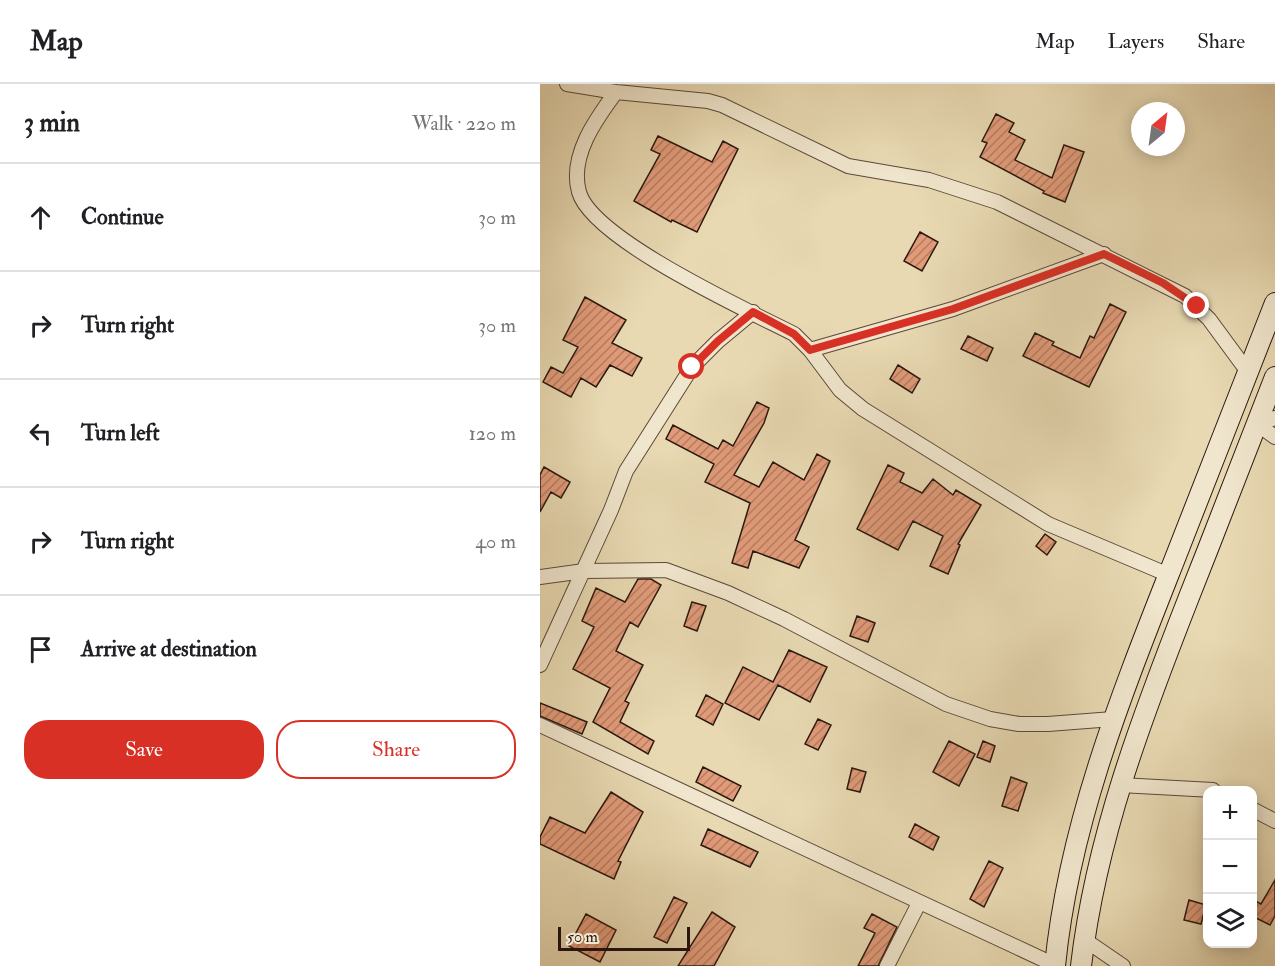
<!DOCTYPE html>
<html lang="en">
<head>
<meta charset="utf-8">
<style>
	:root { --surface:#fff; --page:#f6f6f6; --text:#202124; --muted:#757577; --line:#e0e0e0; --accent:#d93025 }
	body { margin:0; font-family:"IM FELL Double Pica",serif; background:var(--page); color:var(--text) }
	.controls { position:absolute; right:18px; bottom:18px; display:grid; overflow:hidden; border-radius:12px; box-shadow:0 3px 15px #0003 }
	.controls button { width:54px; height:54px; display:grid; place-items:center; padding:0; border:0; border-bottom:2px solid var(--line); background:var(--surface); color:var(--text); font:30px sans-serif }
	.compass { position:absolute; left:591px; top:18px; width:54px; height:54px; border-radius:50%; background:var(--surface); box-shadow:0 3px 15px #0003; rotate:29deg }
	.scale { position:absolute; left:18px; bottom:15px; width:132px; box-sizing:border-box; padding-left:6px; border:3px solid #2b170f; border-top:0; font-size:16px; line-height:21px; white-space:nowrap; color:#2b170f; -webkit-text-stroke:4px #f0e6cd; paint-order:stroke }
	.stop { position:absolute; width:18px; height:18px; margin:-14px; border:4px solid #d93025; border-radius:50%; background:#fff }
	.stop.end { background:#d93025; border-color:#fff; box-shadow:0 2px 6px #0008 }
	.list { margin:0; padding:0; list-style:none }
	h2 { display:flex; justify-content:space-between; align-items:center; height:78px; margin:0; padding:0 24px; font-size:26px }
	h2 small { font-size:20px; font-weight:400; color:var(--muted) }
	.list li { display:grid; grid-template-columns:39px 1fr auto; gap:18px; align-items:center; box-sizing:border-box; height:108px; padding:0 24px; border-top:2px solid var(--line) }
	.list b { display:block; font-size:22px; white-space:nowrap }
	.list em { font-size:20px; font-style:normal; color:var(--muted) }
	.actions { display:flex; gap:12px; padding:18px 24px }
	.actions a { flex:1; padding:14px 0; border:2px solid var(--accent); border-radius:24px; text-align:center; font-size:21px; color:var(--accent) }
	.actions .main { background:var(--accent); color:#fff }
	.icon { flex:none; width:33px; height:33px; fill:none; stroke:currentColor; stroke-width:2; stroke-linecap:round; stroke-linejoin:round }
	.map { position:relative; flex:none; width:735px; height:882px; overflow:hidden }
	header { display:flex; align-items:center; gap:36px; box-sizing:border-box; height:84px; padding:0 30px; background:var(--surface); border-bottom:2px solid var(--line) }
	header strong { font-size:28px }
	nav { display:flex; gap:33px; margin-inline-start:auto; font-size:21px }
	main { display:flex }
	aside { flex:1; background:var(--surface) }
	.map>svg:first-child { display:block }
</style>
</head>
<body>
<header>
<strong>Map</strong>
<nav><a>Map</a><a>Layers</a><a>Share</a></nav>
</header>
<main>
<aside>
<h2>3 min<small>Walk · 220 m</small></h2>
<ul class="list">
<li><svg class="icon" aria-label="ahead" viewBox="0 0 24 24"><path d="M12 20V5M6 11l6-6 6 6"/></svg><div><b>Continue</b></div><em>30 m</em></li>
<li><svg class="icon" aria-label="right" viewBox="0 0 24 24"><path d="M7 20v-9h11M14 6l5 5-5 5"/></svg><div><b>Turn right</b></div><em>30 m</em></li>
<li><svg class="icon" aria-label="left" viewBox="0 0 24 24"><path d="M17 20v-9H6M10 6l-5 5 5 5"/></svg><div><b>Turn left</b></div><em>120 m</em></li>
<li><svg class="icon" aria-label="right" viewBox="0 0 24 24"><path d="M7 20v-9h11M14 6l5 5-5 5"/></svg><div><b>Turn right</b></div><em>40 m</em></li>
<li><svg class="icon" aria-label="arrive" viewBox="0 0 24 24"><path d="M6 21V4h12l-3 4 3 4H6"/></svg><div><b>Arrive at destination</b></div></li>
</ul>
<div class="actions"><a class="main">Save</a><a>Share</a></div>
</aside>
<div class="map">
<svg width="735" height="882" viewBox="0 0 735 882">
	<defs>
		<pattern id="building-hatch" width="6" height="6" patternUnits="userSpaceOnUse" patternTransform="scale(1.5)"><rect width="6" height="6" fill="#e19b79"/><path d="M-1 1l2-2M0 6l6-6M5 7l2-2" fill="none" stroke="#b77d62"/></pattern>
	</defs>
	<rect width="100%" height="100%" fill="#e8d9b2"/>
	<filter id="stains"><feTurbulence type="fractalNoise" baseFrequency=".00333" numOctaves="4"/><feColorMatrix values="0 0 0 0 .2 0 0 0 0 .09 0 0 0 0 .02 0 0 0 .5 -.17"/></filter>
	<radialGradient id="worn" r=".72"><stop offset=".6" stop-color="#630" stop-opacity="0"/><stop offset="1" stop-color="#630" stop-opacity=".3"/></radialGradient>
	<path fill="url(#building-hatch)" stroke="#2b170f" stroke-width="1.5" d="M456 30 474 39 469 48 485 56 475 76 512 94 524 61 544 68 525 118 503 109 504 107 440 73 447 59 442 57Z
		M118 52 172 78 183 57 198 65 157 148 132 136 131 138 94 117 120 70 111 66Z
		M380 148 398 158 382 187 364 177Z
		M45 213 86 236 72 259 102 274 92 292 70 281 56 303 41 294 31 313 3 298 11 283 23 289 38 263 23 256Z
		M570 220 586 228 549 303 483 272 495 249 514 258 512 261 540 274 550 252 554 254Z
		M428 252 453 264 447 277 421 265Z
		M358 281 380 295 372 309 350 295Z
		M217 318 229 324 224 339 194 391 219 403 233 378 264 396 277 370 290 377 255 456 269 463 259 484 213 467 208 484 192 479 210 419 165 398 174 380 126 355 133 341 178 365 183 356 193 362Z
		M348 381 364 389 360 398 382 409 393 395 413 411 416 406 441 421 418 460 420 461 408 490 390 482 403 452 373 437 358 466 317 445Z
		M4 383 30 398 21 414 11 408 0 428V391Z
		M505 450 516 458 507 471 496 462Z
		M98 495H111L121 501 98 543 90 538 76 567 103 581 85 617 89 619 80 638 114 657 108 670 53 638 70 604 33 585 54 543 42 537 56 504 85 518Z
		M152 518 166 522 157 547 144 542Z
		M317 532 335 539 328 558 310 552Z
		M249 566 287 583 270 618 238 601 219 636 185 619 203 583 233 598Z
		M166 611 183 620 173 641 156 632Z
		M0 619 47 638 42 650 0 632Z
		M278 635 291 641 278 666 265 660Z
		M409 657 435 670 419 702 393 688Z
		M443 657 455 662 450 678 437 673Z
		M163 683 201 702 193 717 156 698Z
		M312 684 326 688 320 708 307 705Z
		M471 693 487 699 478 727 462 722Z
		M71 708 103 728 78 777 81 778 74 795 0 760V753L10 733 45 749Z
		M375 740 399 753 393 766 369 753Z
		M168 745 218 768 210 783 161 761Z
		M449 777 463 784 444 823 430 815Z
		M735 796V832L730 841 712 832V815L721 820Z
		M134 813 147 819 127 859 114 853Z
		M649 816 666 821 661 840 644 836Z
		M172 828 195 843 174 882H138Z
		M46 830 76 846 60 878 29 862Z
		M332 830 357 843 338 882H318L335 849 324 844Z"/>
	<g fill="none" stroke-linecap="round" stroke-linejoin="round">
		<defs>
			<path id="street" d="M27 0 76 8 168 17 182 21 308 82 389 96 457 118 645 212 669 235 708 288
				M76 8C56 35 29 72 39 108 52 155 207 226 254 250L270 266 300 306 323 325 508 440 629 491
				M270 266 413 225 564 170
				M717 340 735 353
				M717 340 735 334
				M0 493 44 487 126 486 188 509 244 535 406 620 450 635 479 640H508L573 635
				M0 581 71 426 86 387 152 283 178 257 213 228
				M0 641 515 881
				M580 701 673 706
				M712 725 735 737
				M545 856 583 882
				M347 882 379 819"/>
			<path id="secondary" d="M515 882C529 740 582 609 634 477 668 391 701 305 735 219
				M541 882C556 753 602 633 649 513 678 440 706 367 735 293"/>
		</defs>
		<use href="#street" stroke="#5a4838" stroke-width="16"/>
		<use href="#secondary" stroke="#2b170f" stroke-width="22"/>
		<use href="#street" stroke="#f0e6cd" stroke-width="14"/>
		<use href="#secondary" stroke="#f0e6cd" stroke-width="20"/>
	</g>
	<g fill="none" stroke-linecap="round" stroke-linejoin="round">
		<path stroke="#d93025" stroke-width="8" d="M152 283 178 257 213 228 254 250 270 266 413 225 564 170 623 199 657 222"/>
	</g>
	<rect width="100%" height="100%" filter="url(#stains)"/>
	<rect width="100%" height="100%" fill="url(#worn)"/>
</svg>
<div class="controls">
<button>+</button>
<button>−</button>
<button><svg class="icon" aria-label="layers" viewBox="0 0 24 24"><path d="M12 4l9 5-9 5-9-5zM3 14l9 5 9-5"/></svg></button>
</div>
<svg class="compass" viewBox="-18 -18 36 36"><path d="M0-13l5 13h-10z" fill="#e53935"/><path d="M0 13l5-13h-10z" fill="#757577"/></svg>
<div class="scale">50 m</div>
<div class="stop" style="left:152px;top:283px"></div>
<div class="stop end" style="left:657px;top:222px"></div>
</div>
</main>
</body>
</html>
